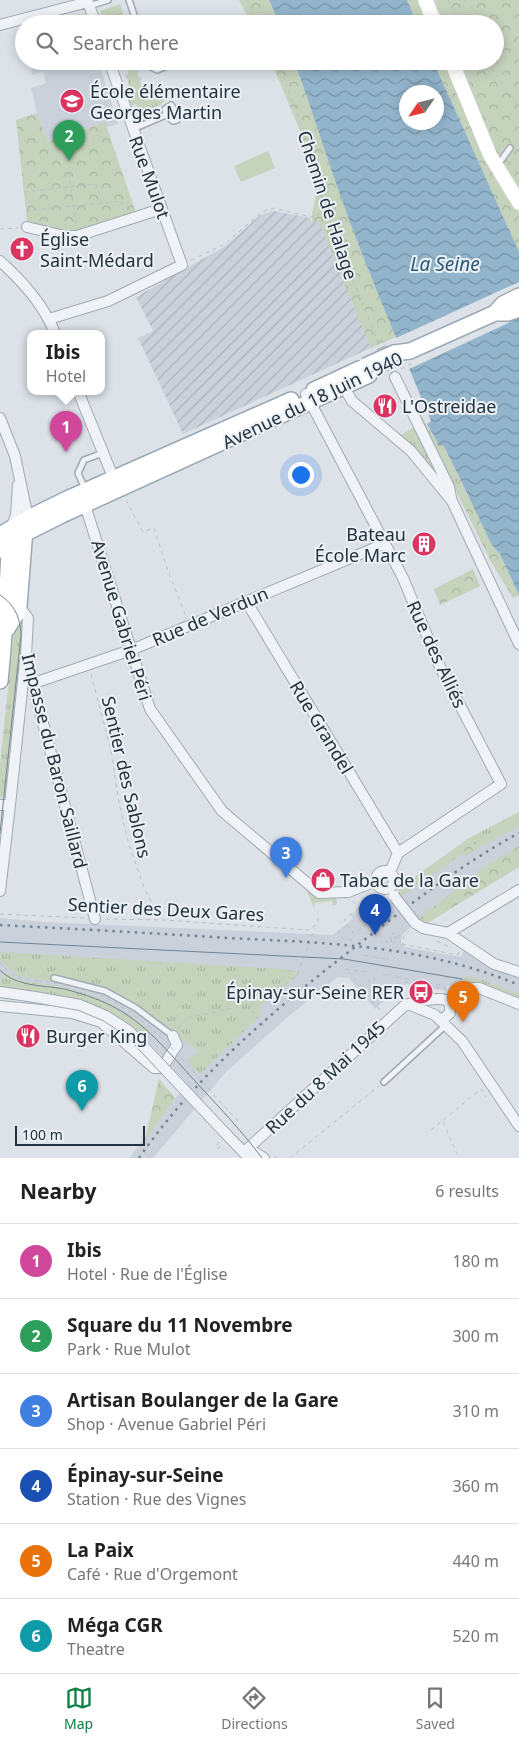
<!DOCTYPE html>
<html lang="en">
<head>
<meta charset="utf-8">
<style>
	:root { --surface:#fff; --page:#f6f6f6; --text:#222; --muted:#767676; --line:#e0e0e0; --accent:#0b8043 }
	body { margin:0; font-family:"Noto Sans",sans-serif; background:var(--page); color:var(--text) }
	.compass { position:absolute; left:399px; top:85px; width:45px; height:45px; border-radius:50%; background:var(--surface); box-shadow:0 2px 12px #0003; rotate:235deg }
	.scale { position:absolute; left:15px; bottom:12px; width:130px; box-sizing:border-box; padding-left:5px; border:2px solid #24323f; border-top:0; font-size:14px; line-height:18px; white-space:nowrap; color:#24323f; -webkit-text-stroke:4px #ebf1f5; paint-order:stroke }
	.you { position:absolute; left:300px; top:474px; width:18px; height:18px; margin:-12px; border:4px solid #fff; border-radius:50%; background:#1a73e8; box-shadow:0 0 0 8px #1a73e833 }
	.badge { display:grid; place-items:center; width:32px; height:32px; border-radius:50%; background:var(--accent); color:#fff; font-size:16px; font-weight:700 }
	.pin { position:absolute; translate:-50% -41px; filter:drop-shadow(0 1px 2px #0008) }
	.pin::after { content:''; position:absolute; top:26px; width:18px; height:15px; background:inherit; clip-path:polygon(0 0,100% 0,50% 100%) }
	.popup { position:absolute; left:27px; top:330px; width:78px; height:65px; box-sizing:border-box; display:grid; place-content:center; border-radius:10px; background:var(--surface); filter:drop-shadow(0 1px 4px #0005); font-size:16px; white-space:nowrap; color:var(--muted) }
	.popup b { font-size:19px; color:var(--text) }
	.popup::after { content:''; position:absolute; left:50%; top:100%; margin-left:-10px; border:10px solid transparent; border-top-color:var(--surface) }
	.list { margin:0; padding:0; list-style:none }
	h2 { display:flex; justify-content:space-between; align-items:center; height:65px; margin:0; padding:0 20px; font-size:21px }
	h2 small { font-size:16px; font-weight:400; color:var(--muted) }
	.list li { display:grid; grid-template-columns:32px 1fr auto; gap:15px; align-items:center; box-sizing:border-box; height:75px; padding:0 20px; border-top:1px solid var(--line) }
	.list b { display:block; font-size:19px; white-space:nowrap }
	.list p { margin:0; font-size:16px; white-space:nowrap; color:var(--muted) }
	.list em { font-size:16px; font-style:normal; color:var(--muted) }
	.icon { flex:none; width:28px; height:28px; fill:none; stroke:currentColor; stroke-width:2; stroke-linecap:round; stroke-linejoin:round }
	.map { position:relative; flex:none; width:519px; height:1158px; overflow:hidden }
	.search { position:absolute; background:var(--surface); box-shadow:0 2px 12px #0003; left:15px; right:15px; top:15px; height:55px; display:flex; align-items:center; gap:12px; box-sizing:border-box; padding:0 18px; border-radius:28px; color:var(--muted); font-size:19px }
	.sheet { height:515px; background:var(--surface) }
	nav { display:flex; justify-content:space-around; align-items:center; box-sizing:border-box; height:70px; border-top:1px solid var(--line); background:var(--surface); font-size:14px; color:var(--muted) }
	nav a { display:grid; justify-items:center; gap:2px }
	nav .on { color:var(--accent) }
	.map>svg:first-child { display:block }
</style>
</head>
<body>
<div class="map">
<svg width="519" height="1158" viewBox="0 0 519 1158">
	<defs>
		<pattern id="industrial-furrows" width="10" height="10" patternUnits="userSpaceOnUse" patternTransform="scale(1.25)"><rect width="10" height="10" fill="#cad1da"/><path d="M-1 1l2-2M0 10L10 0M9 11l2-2" fill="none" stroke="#adb4bc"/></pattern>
		<pattern id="grass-tufts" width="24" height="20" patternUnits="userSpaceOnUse" patternTransform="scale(1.25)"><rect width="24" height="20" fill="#c5d2bc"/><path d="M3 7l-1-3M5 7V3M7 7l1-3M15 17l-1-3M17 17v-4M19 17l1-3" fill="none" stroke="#a9b5a3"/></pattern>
		<pattern id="forest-crowns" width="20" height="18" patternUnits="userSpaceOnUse" patternTransform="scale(1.25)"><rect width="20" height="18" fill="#c5d2bc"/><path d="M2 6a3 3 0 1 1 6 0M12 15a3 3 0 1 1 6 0" fill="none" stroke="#a9b5a3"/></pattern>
		<pattern id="water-waves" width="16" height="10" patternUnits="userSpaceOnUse" patternTransform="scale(1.25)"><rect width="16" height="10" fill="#93b5cc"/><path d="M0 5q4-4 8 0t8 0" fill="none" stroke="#7894a7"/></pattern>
	</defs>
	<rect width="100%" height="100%" fill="#dce2e8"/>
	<path fill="#cad1da" d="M78 14 86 18 88 24H45Z
		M98 61 118 124 107 127 104 122 48 142 37 113 31 88 46 83 43 72 32 75 31 62Z
		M519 818V851L412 926 402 935 401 942 405 947 461 957 464 950 493 967 519 976V1000L477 985 461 988 447 985 446 991 407 984 399 987 375 1009 349 978 338 977 289 1016 226 1072 153 1158H129L187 1083 145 1039 110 1014 10 988 0 982V918L44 922 332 935 353 919 351 915 367 904 369 906 379 898 385 905 462 850Z"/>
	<path fill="url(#industrial-furrows)" d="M274 211 310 218 312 223 319 221 371 348 183 434 138 338 153 331 136 297 227 245 260 215Z"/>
	<path fill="url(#grass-tufts)" d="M131 64H134L144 92 166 99 160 105 141 112 136 104 130 106 124 92 129 86 127 77Z
		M406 391 439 445H444L467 495H458L429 441Z
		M416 426 439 478 399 436Z
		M21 615 23 631 6 796 0 798V764L14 632Z
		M519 812V826L478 848 469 838Z
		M306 889 322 899 336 897 337 904 333 906 332 901 315 903 314 908Z
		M0 952 280 969 302 972 260 1006 261 1015 200 1074 187 1061 198 1051 155 1017 86 987 18 976 0 960Z
		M6 973C23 984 43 983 62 987 96 994 126 1010 152 1032L145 1041 81 1001 0 988V981Z
		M465 976 480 979 519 994V1000L477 985 461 988Z"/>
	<path fill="url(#forest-crowns)" d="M239 0H269L280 24H252Z
		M407 0H420L430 24H417Z
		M434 0H519V188L494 150 460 61H495V24H444Z
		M120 4 127 24H104L100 11Z
		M271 61H294L396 337 371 348 319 222 312 223V213L316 197 302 136Z
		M433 61H446L509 195 519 211V253Z
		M37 113 48 142 105 122 136 213 70 234 27 221 16 120Z
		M458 495H467L475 507 492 545 500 554 519 595 513 598 490 560Z
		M473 569 480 586 440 605 434 589Z
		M469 838 478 848 466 856 463 853 400 898 398 889Z
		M519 846V867L426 924 417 919 477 874 476 872Z
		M159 1079 175 1098 144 1142 146 1135Z"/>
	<path fill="#c5d2bc" d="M268 151 275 168 241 182 234 166Z"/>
	<path fill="url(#water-waves)" fill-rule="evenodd" d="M269 0H407L417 24H280Z
		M294 61H433L519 252V595L500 554 492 545 444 446 439 445 427 424 431 421C398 341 363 262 335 180 321 140 309 100 294 61ZM406 92H436V122H406Z"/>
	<path fill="#dce2e8" d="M519 282V318L407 370 394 339Z"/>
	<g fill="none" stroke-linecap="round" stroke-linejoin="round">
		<path stroke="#b7bfc6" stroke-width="10" stroke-dasharray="10 5" stroke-linecap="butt" d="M381 347 395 377"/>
		<defs>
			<path id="lane" d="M129 0 137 24
				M89 6 108 0
				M149 61 151 67 157 70 180 61
				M133 129 166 115 173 121 177 120 178 115 171 105 165 109 166 115
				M497 166 510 148
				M85 489 78 473 84 460 103 453
				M54 978 105 991 136 1008 173 1036
				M384 1082 446 1025"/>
			<path id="street" d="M87 0 96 24
				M0 25 88 2
				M27 227 64 236H77L161 209
				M0 261C23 282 43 304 55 333
				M49 319 108 301 182 265 109 61
				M395 377 449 487 451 498
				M341 382 352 401 411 451 452 501 519 644
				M78 391 115 482
				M306 394 403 578 440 667 501 784 398 853 390 872
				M0 418 15 456 28 518
				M83 499 150 709 222 811 319 893 348 892 376 881
				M11 529 16 515 18 485
				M246 601 398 853
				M19 606 28 618 26 656 34 683 35 693 95 919
				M34 683 131 650 384 544
				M0 805H10L25 662
				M376 880a9 9 0 1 1 18 0a9 9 0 1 1-18 0Z
				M0 891 10 805
				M415 923 423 928 448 933 494 964 519 972
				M448 933 519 890
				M0 992 35 997
				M450 1002 473 988H479L519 1004
				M408 1004 435 1015 462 1041 519 1126
				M0 1006 72 1013 101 1022 154 1068H162L177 1045 173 1036
				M442 1020 450 1013V1002
				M226 1134 249 1158
				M244 1152 404 1006C414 1002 441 995 450 1002
				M244 1152 251 1150 264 1158"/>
			<path id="primary" d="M495 313H508L519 309
				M410 351 495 313 503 304 519 296
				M314 390 359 369
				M0 535 28 518 69 498 291 400
				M0 550 10 546 24 534 62 515 369 375
				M7 629 17 613 19 606 25 529
				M0 681C5 633 7 586 10 538"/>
		</defs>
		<use href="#lane" stroke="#a1aab2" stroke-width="8"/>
		<use href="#street" stroke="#a1aab2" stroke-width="12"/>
		<use href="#primary" stroke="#9aa8b4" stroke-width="18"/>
		<path stroke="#bac0c6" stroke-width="1" stroke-dasharray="4 4" stroke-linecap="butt" d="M247 0 260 24
			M448 0 463 24
			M464 0 490 24
			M495 29 519 60
			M277 61 303 128 327 212 341 251 380 347
			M487 61 519 108
			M134 62 145 91 170 97
			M126 78 131 62
			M69 173 76 227
			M24 192 96 184 102 203
			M26 211 121 201 124 210
			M0 229 18 228
			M191 260 225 244 262 212 274 208 311 217 327 212
			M401 369 413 363
			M126 500 143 532 154 528 168 571 186 616
			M91 674 111 750 119 803 129 845 145 890 161 918
			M375 898 386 910 354 934 344 920C357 910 368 898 385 895
			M353 901 360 910
			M0 914 84 918
			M106 919 164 920 308 930 318 924V913
			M347 926 338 933 342 938 352 940
			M395 939 396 936
			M390 940 391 935
			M437 941 452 948
			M391 942 393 933 399 934 398 942
			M402 944 458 955 459 952
			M402 947 404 936 409 931
			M364 955 372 957
			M373 957 385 959
			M387 959H389
			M0 962C9 977 22 979 38 981
			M346 969 366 972V970
			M349 972 364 988
			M0 974 4 969
			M383 974 387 975
			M397 975V981L404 994
			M397 977 445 986 444 989 406 982 401 985
			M374 981 375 975
			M369 983 370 975
			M381 992 391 1004
			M371 1001 383 1012
			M244 1007 254 1013 264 1026
			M178 1029 186 1018 252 1004 296 977 315 928
			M443 1122 459 1158
			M234 1127 239 1122
			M431 1130 481 1089 486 1097
			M220 1146 218 1149 216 1147 220 1141
			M275 1156 276 1158
			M290 1158 379 1086"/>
		<use href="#lane" stroke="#eff2f6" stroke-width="5"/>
		<use href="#street" stroke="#eff2f6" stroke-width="10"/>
		<path stroke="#fff" stroke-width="14" d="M425 0 435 24
			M451 61 490 155 519 203"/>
		<use href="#primary" stroke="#fff" stroke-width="15"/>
		<path stroke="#748393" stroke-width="1" d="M0 595C15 605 20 617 21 635L0 833
			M0 942 344 959 462 979
			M0 970C16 987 43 985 64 989 80 993 96 998 110 1005 145 1022 169 1053 195 1081 218 1106 241 1130 262 1158"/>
		<path stroke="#748393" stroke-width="2.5" stroke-dasharray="2.5 5" stroke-linecap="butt" d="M0 925C76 929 152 933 228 938 330 943 423 945 519 985
			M139 1158C198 1073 274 1010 355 947 408 906 460 865 519 833"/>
		<defs>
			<path id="street-bridge" d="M394 896 415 923
				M35 997 80 1005 106 1016 129 1031 226 1134"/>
			<path id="primary-bridge" d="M365 366 394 353 410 351"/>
		</defs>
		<use href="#street-bridge" stroke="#a1aab2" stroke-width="12" stroke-linecap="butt"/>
		<use href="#primary-bridge" stroke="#9aa8b4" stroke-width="18" stroke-linecap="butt"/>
		<path stroke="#bac0c6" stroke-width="1" stroke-dasharray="4 4" stroke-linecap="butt" d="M370 922 385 941 394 943 395 939
			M38 981C58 984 79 986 97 994 156 1019 195 1076 238 1121"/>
		<use href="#street-bridge" stroke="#eff2f6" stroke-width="10"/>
		<use href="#primary-bridge" stroke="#fff" stroke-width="15"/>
	</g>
	<defs>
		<symbol id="school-disc" viewBox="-11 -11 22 22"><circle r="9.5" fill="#da3461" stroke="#ebf1f5"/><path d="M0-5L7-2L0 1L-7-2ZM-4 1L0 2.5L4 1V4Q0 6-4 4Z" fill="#fff"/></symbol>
		<symbol id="church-disc" viewBox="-11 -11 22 22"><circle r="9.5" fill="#da3461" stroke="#ebf1f5"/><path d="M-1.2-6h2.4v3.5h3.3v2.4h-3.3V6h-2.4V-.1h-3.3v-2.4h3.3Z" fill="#fff"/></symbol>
		<symbol id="restaurant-disc" viewBox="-11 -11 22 22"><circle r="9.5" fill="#da3461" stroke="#ebf1f5"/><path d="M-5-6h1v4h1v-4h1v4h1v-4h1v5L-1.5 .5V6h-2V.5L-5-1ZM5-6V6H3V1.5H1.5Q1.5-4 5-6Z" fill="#fff"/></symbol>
		<symbol id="building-disc" viewBox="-11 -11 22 22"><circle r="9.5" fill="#da3461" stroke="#ebf1f5"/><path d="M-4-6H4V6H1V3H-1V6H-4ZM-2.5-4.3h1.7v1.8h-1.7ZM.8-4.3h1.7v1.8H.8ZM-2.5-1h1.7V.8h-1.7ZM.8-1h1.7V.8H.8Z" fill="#fff"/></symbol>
		<symbol id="shop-disc" viewBox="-11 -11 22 22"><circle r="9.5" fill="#da3461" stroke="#ebf1f5"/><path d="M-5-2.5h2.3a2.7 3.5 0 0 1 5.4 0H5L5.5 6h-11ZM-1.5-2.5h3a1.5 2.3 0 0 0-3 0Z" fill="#fff"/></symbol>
		<symbol id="bus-disc" viewBox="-11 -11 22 22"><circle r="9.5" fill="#da3461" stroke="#ebf1f5"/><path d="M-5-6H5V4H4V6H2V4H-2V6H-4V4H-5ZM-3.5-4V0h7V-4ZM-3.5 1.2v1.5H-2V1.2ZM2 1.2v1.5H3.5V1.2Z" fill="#fff"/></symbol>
	</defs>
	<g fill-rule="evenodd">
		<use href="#school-disc" x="58" y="87" width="28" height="28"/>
		<use href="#church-disc" x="8" y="235" width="28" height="28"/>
		<use href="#restaurant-disc" x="371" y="392" width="28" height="28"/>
		<use href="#building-disc" x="410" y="530" width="28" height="28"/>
		<use href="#shop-disc" x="309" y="866" width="28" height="28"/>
		<use href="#bus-disc" x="407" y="978" width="28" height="28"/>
		<use href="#restaurant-disc" x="14" y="1022" width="28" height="28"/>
	</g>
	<g text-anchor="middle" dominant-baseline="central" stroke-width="4" stroke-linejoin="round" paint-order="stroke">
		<g font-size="18" fill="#24323f" stroke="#ebf1f5" text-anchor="start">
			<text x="90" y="91">École élémentaire<tspan x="90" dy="21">Georges Martin</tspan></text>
			<text x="40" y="239">Église<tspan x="40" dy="21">Saint-Médard</tspan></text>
			<text x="402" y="406">L'Ostreidae</text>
			<text x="406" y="534" text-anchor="end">Bateau<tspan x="406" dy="21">École Marc</tspan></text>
			<text x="340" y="880">Tabac de la Gare</text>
			<text x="404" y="992" text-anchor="end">Épinay-sur-Seine RER</text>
			<text x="46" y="1036">Burger King</text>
		</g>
		<g font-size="18" fill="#24323f" stroke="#ebf1f5">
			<text transform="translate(150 177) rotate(70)">Rue Mulot</text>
			<text transform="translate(328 205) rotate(72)">Chemin de Halage</text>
			<text transform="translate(312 400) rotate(-26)">Avenue du 18 Juin 1940</text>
			<text transform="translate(210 616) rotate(-23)">Rue de Verdun</text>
			<text transform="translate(122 620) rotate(73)">Avenue Gabriel Péri</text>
			<text transform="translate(437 654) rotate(65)">Rue des Alliés</text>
			<text transform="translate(322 727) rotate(59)">Rue Grandel</text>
			<text transform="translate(55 761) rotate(76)">Impasse du Baron Saillard</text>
			<text transform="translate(127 777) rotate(77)">Sentier des Sablons</text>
			<text transform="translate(166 909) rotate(3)">Sentier des Deux Gares</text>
			<text transform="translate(325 1077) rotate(-43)">Rue du 8 Mai 1945</text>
		</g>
		<g font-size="19" font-style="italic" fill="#2b5677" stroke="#ebf1f5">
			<text x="445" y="264">La Seine</text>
		</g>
	</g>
</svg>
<svg class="compass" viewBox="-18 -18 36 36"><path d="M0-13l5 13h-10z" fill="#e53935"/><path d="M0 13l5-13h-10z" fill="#767676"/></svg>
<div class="scale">100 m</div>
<div class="you"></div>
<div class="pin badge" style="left:66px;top:452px;background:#d1479c">1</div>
<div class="popup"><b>Ibis</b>Hotel</div>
<div class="pin badge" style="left:69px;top:161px;background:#2e9e5b">2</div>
<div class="pin badge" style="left:286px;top:878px;background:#3f7fe0">3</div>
<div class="pin badge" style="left:375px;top:935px;background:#1a4fb4">4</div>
<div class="pin badge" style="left:463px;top:1022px;background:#e8710a">5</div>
<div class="pin badge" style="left:82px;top:1111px;background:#0f9aa8">6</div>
<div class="search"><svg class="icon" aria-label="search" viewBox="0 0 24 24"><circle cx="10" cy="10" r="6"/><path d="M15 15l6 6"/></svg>Search here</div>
</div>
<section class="sheet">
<h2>Nearby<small>6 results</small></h2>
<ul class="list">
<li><span class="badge" style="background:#d1479c">1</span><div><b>Ibis</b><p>Hotel · Rue de l'Église</p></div><em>180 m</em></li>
<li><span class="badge" style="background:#2e9e5b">2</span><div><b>Square du 11 Novembre</b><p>Park · Rue Mulot</p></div><em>300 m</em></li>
<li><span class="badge" style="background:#3f7fe0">3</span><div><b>Artisan Boulanger de la Gare</b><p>Shop · Avenue Gabriel Péri</p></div><em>310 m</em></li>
<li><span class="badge" style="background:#1a4fb4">4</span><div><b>Épinay-sur-Seine</b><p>Station · Rue des Vignes</p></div><em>360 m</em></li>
<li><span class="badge" style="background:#e8710a">5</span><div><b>La Paix</b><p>Café · Rue d'Orgemont</p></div><em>440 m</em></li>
<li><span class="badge" style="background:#0f9aa8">6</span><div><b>Méga CGR</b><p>Theatre</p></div><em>520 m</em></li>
</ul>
</section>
<nav>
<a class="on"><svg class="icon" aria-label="map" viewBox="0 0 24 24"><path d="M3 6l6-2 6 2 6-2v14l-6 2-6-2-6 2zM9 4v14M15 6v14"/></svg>Map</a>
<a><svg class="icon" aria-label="directions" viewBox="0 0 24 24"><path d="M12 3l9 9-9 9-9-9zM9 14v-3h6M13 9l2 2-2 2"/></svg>Directions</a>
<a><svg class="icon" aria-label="saved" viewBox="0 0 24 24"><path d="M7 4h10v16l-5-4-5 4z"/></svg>Saved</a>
</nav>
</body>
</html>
